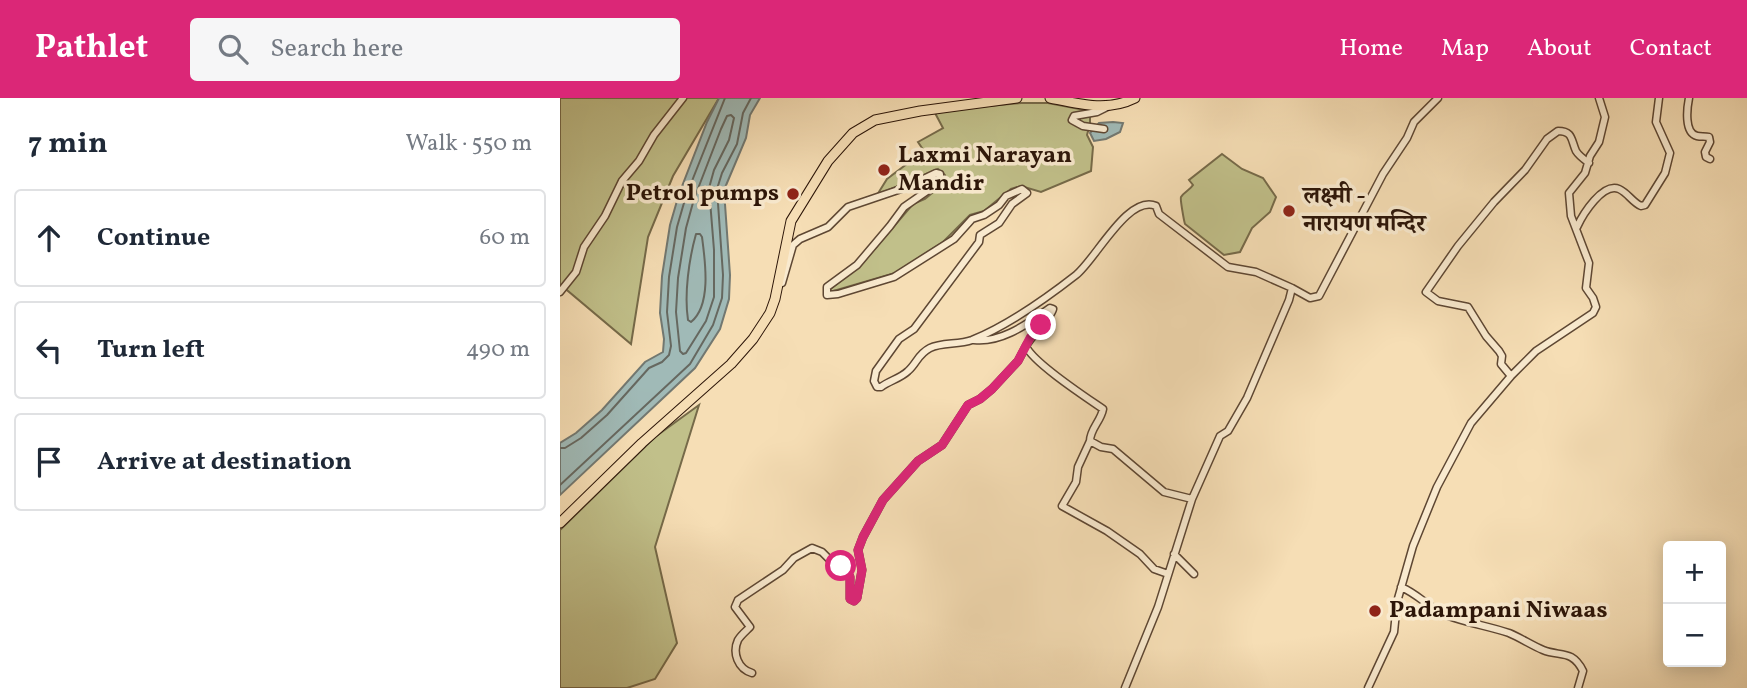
<!DOCTYPE html>
<html lang="en">
<head>
<meta charset="utf-8">
<style>
	:root { --surface:#fff; --page:#f6f6f7; --text:#1f2937; --muted:#747a83; --line:#e0e1e3; --accent:#db2777 }
	body { margin:0; font-family:Vollkorn,"Noto Serif Devanagari",serif; background:var(--page); color:var(--text) }
	.controls { position:absolute; right:21px; bottom:21px; display:grid; overflow:hidden; border-radius:7px; box-shadow:0 4px 18px #0003 }
	.controls button { width:63px; height:63px; display:grid; place-items:center; padding:0; border:0; border-bottom:2px solid var(--line); background:var(--surface); color:var(--text); font:35px sans-serif }
	.stop { position:absolute; width:21px; height:21px; margin:-16px; border:5px solid #db2777; border-radius:50%; background:#fff }
	.stop.end { background:#db2777; border-color:#fff; box-shadow:0 2px 7px #0008 }
	.list { margin:0; padding:0; list-style:none }
	h2 { display:flex; justify-content:space-between; align-items:center; height:91px; margin:0; padding:0 28px; font-size:30px }
	h2 small { font-size:23px; font-weight:400; color:var(--muted) }
	.list li { display:grid; grid-template-columns:46px 1fr auto; gap:21px; align-items:center; box-sizing:border-box; height:98px; margin:0 14px 14px; padding:0 14px; border:2px solid var(--line); border-radius:7px }
	.list b { display:block; font-size:26px; white-space:nowrap }
	.list em { font-size:23px; font-style:normal; color:var(--muted) }
	.icon { flex:none; width:38px; height:38px; fill:none; stroke:currentColor; stroke-width:2; stroke-linecap:round; stroke-linejoin:round }
	.map { position:relative; flex:none; width:1187px; height:590px; overflow:hidden }
	header { display:flex; align-items:center; gap:42px; box-sizing:border-box; height:98px; padding:0 35px; background:var(--accent); color:#fff }
	header strong { font-size:33px }
	nav { display:flex; gap:38px; margin-inline-start:auto; font-size:24px }
	.search { width:490px; height:63px; background:var(--page); display:flex; align-items:center; gap:18px; box-sizing:border-box; padding:0 24px; border-radius:7px; color:var(--muted); font-size:26px }
	main { display:flex }
	aside { flex:1; background:var(--surface) }
	.map>svg:first-child { display:block }
</style>
</head>
<body>
<header>
<strong>Pathlet</strong>
<div class="search"><svg class="icon" aria-label="search" viewBox="0 0 24 24"><circle cx="10" cy="10" r="6"/><path d="M15 15l6 6"/></svg>Search here</div>
<nav><a>Home</a><a>Map</a><a>About</a><a>Contact</a></nav>
</header>
<main>
<aside>
<h2>7 min<small>Walk · 550 m</small></h2>
<ul class="list">
<li><svg class="icon" aria-label="ahead" viewBox="0 0 24 24"><path d="M12 20V5M6 11l6-6 6 6"/></svg><div><b>Continue</b></div><em>60 m</em></li>
<li><svg class="icon" aria-label="left" viewBox="0 0 24 24"><path d="M17 20v-9H6M10 6l-5 5 5 5"/></svg><div><b>Turn left</b></div><em>490 m</em></li>
<li><svg class="icon" aria-label="arrive" viewBox="0 0 24 24"><path d="M6 21V4h12l-3 4 3 4H6"/></svg><div><b>Arrive at destination</b></div></li>
</ul>
</aside>
<div class="map">
<svg width="1187" height="590" viewBox="0 0 1187 590">
	<rect width="100%" height="100%" fill="#f6deb5"/>
	<filter id="stains"><feTurbulence type="fractalNoise" baseFrequency=".00286" numOctaves="4"/><feColorMatrix values="0 0 0 0 .2 0 0 0 0 .09 0 0 0 0 .02 0 0 0 .5 -.17"/></filter>
	<radialGradient id="worn" r=".72"><stop offset=".6" stop-color="#630" stop-opacity="0"/><stop offset="1" stop-color="#630" stop-opacity=".3"/></radialGradient>
	<path fill="#c1c08a" stroke="#766a49" stroke-width="2" d="M0 0H159L113 78 88 139 71 246 2 188 0 189Z
		M461 5H488L530 13V26L527 37 533 49 531 73 481 94 461 88 451 91 424 113 410 117 383 144 335 175 270 194 269 192 300 168 353 106 365 101 382 87 385 77 378 71 317 97 327 81 364 53 358 44 383 30 374 13Z
		M662 56 682 71 703 80 716 99 710 114 692 130 680 154 664 157 625 126C624 123 620 101 621 99 624 94 630 92 633 87L629 82Z
		M139 307 95 449 117 545 95 581 67 590H0V432L95 339Z"/>
	<path fill="#a0bab7" stroke="#727871" stroke-width="2" d="M159 0H200L190 17 186 40 164 92 170 177 169 201 160 231 135 270 0 397V345L16 335 42 312 85 264 103 254 104 241 100 215 102 178 110 127 119 96 147 24Z
		M553 24 563 25 560 34 546 41 534 43 530 35 539 25Z"/>
	<g fill="none" stroke-linecap="round" stroke-linejoin="round">
		<path stroke="#666860" stroke-width="2" d="M171 17 174 20 169 42 154 72 149 90 154 152V199L146 223 126 255 123 256 120 253 116 214 118 180 126 130 134 101 161 31 167 18Z
			M136 136H140L142 139C145 162 152 207 131 224L128 222C124 196 129 161 136 136Z
			M0 350H5L21 340 47 317 89 270 102 264 109 257 111 248 107 214 109 179 117 129 126 98 165 0
			M0 387 130 266 153 227 162 200 163 177 157 91 162 75 177 46 183 15 191 0"/>
		<defs>
			<path id="minor" d="M1129 0C1127 10 1124 35 1137 38 1141 39 1145 38 1149 39L1150 44 1145 54 1146 59 1150 61
				M544 31 523 28 512 22 514 18 537 14 547 9
				M1017 129C1023 116 1043 84 1059 91 1068 95 1072 104 1081 108L1085 107 1105 75 1110 55 1096 24 1099 0
				M219 184 222 185 233 147 240 141 268 129 288 109 347 89 376 75 380 76V84L344 109 330 128 297 167 267 189V197L278 196 334 179 394 141 412 121 424 117 439 107 446 98 462 91 467 95 452 106 439 125 420 137 419 144 354 231 339 241 316 273 314 283 317 289H321C329 283 341 280 348 273 357 265 358 256 370 250 382 244 398 247 412 242 449 227 484 202 516 177 536 161 568 96 596 108L599 116 668 169 696 174 732 190 729 202 687 300 668 333 660 338 632 401 598 509 565 590
				M732 190 750 200 759 198 823 76 847 40 854 24 878 0
				M0 194 16 174 24 149 45 118 62 83 79 63 94 37 123 0
				M414 242C443 245 468 225 490 210L493 211C491 220 472 237 466 248
				M951 278 941 266 942 258 939 253 926 238 908 209 878 203 866 194 898 148 934 104 965 72 987 41 998 33C1013 33 1011 42 1016 53 1019 58 1025 62 1029 65
				M530 343 518 369 516 384 502 408 547 433 580 456 594 471 608 476
				M614 456 634 476
				M841 489C858 496 869 510 886 517 907 525 928 528 949 535 961 540 971 547 983 552 1000 559 1012 551 1023 573L1018 590
				M192 575C178 571 172 555 178 542 181 537 186 533 190 529L175 509 178 502 223 472 234 460 252 450 262 454 271 463 286 473 290 479V501L294 503 297 500 302 472 298 452 303 439 323 402 358 363 382 347 408 307 420 301 432 291 458 263 466 248C472 264 527 300 543 311 541 323 530 331 530 343L541 349 553 351 604 394 632 401
				M808 590 834 534 837 504 853 448 877 389 911 325 951 278 976 253 1033 215 1036 209 1033 200 1026 190 1029 165 1011 118 1009 95 1025 75 1030 58 1039 44 1045 19 1039 0"/>
			<path id="highway" d="M490 0C519 6 547 14 575 0
				M0 425 82 345 171 266 193 241 210 215 215 201 231 123 268 63 293 35 315 22 360 13 457 0"/>
		</defs>
		<use href="#minor" stroke="#5e4733" stroke-width="9"/>
		<use href="#highway" stroke="#2c1508" stroke-width="11"/>
		<use href="#minor" stroke="#f9eacf" stroke-width="6"/>
		<use href="#highway" stroke="#f6deb5" stroke-width="9"/>
	</g>
	<g fill="none" stroke-linecap="round" stroke-linejoin="round">
		<path stroke="#db2777" stroke-width="9" d="M281 468 290 479V501L294 503 297 500 302 472 298 452 303 439 323 402 358 363 382 347 408 307 420 301 432 291 458 263 470 240 481 227"/>
	</g>
	<g fill="#8f2418" stroke="#f9eacf" stroke-width="2.5">
		<circle cx="324" cy="72" r="7"/>
		<circle cx="233" cy="96" r="7"/>
		<circle cx="729" cy="113" r="7"/>
		<circle cx="815" cy="513" r="7"/>
	</g>
	<g text-anchor="middle" dominant-baseline="central" stroke-width="7" stroke-linejoin="round" paint-order="stroke">
		<g font-size="24" font-weight="bold" fill="#2c1508" stroke="#f9eacf" text-anchor="start">
			<text x="338" y="58">Laxmi Narayan<tspan x="338" dy="28">Mandir</tspan></text>
			<text x="219" y="96" text-anchor="end">Petrol pumps</text>
			<text x="743" y="99">लक्ष्मी -<tspan x="743" dy="28">नारायण मन्दिर</tspan></text>
			<text x="829" y="513">Padampani Niwaas</text>
		</g>
	</g>
	<rect width="100%" height="100%" filter="url(#stains)"/>
	<rect width="100%" height="100%" fill="url(#worn)"/>
</svg>
<div class="controls">
<button>+</button>
<button>−</button>
</div>
<div class="stop" style="left:281px;top:468px"></div>
<div class="stop end" style="left:481px;top:227px"></div>
</div>
</main>
</body>
</html>
